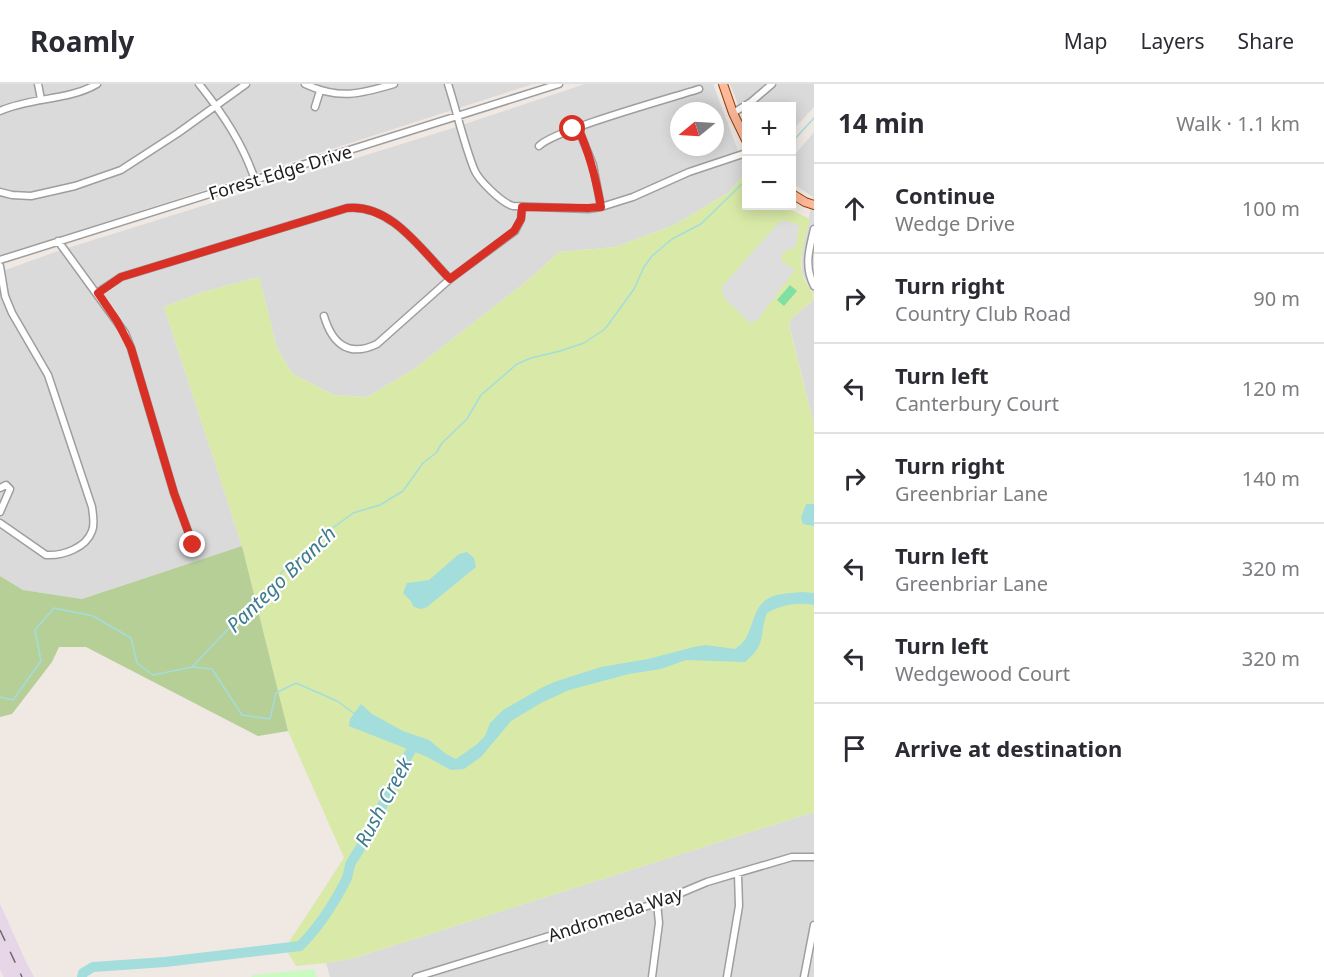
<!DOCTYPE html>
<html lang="en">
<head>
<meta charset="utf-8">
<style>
	:root { --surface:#fff; --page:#f2f2f3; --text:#2b2b33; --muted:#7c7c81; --line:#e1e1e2 }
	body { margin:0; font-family:"Noto Sans",sans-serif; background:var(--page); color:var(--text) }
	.controls { position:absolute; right:18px; top:18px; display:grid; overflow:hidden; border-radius:0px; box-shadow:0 3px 15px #0003 }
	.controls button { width:54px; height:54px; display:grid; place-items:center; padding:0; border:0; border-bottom:2px solid var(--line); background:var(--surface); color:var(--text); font:30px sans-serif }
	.compass { position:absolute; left:670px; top:18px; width:54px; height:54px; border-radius:50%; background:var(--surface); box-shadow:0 3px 15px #0003; rotate:252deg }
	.stop { position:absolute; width:18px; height:18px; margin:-14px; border:4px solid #d93025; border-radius:50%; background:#fff }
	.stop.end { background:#d93025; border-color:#fff; box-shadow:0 2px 6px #0008 }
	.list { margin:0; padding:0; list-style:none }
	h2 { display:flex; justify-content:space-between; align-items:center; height:78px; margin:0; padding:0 24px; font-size:26px }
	h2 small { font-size:20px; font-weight:400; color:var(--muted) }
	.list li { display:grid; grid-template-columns:39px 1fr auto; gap:18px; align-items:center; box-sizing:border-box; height:90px; padding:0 24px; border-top:2px solid var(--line) }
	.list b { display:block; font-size:22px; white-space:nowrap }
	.list p { margin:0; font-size:20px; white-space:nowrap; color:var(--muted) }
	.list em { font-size:20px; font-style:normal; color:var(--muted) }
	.icon { flex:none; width:33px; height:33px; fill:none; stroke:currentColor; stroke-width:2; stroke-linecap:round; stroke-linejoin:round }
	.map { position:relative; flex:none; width:814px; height:893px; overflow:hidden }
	header { display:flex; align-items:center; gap:36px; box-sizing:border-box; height:84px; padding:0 30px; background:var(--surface); border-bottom:2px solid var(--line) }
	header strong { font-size:28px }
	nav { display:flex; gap:33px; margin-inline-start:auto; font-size:21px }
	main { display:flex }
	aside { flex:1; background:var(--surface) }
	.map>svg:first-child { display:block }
</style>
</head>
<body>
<header>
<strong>Roamly</strong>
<nav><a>Map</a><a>Layers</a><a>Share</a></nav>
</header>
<main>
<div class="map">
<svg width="814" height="893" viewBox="0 0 814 893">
	<rect width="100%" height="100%" fill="#efe8e3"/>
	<path fill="#dbdadb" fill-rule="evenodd" d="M0 0H533L0 172Z
		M585 0H713L746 88 728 109 674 141 615 163 559 168 527 197 414 285 367 313 334 311 293 290 277 264 259 193 203 208 164 223 242 462 82 515 23 506 0 492V188L58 167 453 44ZM679 27H715V63H679Z
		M730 0H814V23L792 47V22H746V41Z
		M814 48V211L802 190V168L813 113 792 99V74Z
		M814 215V341L789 240 791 235Z
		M814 728V893H330L326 879 354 874Z"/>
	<path fill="#e7d5e8" d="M0 820 26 878 34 893H4L0 886Z"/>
	<path fill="#d9eaa8" d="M746 88V122H783L810 135C806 152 799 171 802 189 803 198 813 205 814 215L791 235 789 241 814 341V728L354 874 326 879 296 882 285 864 344 774 288 647 242 462 164 223 203 208 259 193 277 264 293 290 334 311 367 313 414 285 527 197 559 168 615 163 674 141 728 109Z"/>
	<path fill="#b5cf97" d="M242 462 288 647 258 652 86 563H59L52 578 12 630 0 633V492L23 506 82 515Z"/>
	<path fill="#c9fabf" d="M314 885 317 893H251L253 891Z"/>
	<path fill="#80dfa2" d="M790 201 797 207 784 222 777 216Z"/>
	<path fill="#ddd" d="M787 137 799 141 796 162 783 169 781 177 795 186 758 235 751 240 725 215 721 204 779 138Z"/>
	<path fill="#a3dddc" d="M806 420H814V442L803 440 801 434Z
		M467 468 474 474 476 483 427 523 421 525 414 523 410 516 403 509 407 499 429 496 459 470Z
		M803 508 814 509V521C798 518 781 521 767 529 759 550 767 561 745 578L686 576 661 585 629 590 569 606 541 619 511 637 481 673 464 685 451 686 425 672 349 642 350 635 361 620 372 630 403 647 429 656 446 670 456 675 476 661 485 652 490 639 503 626 543 603 557 597 601 583 648 575 694 563 706 561 735 565C756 553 748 526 769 514 778 509 792 509 803 508Z"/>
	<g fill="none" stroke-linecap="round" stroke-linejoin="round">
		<path stroke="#a3dddc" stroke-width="1.5" d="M792 58 814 34
			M192 583 288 482 310 469 330 446 353 429 380 421 403 407 423 379 436 369 442 359 467 335 481 311 517 280 531 274 560 267 584 259 605 245 634 205 644 183 652 172 672 155 701 140 746 96
			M0 613 13 616 41 577 35 546 54 524 93 532 131 554 137 579 153 591 192 583 212 585 242 631 270 635 276 609 296 599 337 617 355 630"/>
		<path stroke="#a3dddc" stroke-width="10" d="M82 893 83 889 93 883 165 878 300 862C318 844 333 821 345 798 349 792 348 783 352 777 377 740 391 697 415 660L421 662"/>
		<defs>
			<path id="minor" d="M38 0 41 15
				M199 0C223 30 243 60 255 96
				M305 0C339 16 360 10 394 0
				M448 0C457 28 463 57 474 85 478 96 502 119 513 122L588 125 601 123 633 113 689 88 746 69
				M315 23 320 7
				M0 27C31 13 68 17 97 0
				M733 29 751 18 772 0
				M578 44 593 81 601 123
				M539 62C554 46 671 14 699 5
				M0 108 12 111 31 112 75 102 121 86 178 49 246 0
				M814 145C809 166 804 182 814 202
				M58 157 125 249 131 264 174 409 193 461
				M0 176 559 0
				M0 182 5 212 12 229 48 291 92 423C93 431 95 440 92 447 86 464 63 472 46 471L0 439
				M97 209 121 193 347 124C391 119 422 167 450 195
				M324 232C332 259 348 274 377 260L450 195 515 147 521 135 522 123
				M0 404 6 401 10 405 0 428
				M416 893 657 819 707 798 792 773H814
				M652 893 659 839 657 819
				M727 893 739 822 738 790
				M804 893 814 841"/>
			<path id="major" d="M723 0 733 29 746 56
				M792 110 805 118 814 121"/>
		</defs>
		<use href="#minor" stroke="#9e9e9e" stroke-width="9"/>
		<use href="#major" stroke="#973f00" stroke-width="10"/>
		<use href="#minor" stroke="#fff" stroke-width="6"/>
		<use href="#major" stroke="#fdb99a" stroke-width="8"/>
		<path stroke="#6b6b6b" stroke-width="1.5" stroke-dasharray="12 12" stroke-linecap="butt" d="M0 846 22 893"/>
	</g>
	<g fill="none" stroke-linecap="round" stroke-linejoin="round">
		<path stroke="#d93025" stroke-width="8" d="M193 461 174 409 131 264 117 237 98 209 121 193 347 124C391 119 422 167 450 195L514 147 521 135 522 123 588 124 601 123C596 95 590 70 578 44L573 45"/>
	</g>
	<g text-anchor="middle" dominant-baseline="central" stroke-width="4.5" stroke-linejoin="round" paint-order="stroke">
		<g font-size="18" fill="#1d1d1d" stroke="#fff">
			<text transform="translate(280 88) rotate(-17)">Forest Edge Drive</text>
			<text transform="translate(615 830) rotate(-18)">Andromeda Way</text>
		</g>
		<g font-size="20" font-style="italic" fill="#3e7b8f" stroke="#fff">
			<text transform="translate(281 495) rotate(-44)">Pantego Branch</text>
			<text transform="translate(383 718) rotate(-62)">Rush Creek</text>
		</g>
	</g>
</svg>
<div class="controls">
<button>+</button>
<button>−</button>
</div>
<svg class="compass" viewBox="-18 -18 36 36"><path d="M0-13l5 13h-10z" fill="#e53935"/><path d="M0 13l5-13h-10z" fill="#7c7c81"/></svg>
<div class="stop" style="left:573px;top:45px"></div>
<div class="stop end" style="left:193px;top:461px"></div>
</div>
<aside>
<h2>14 min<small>Walk · 1.1 km</small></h2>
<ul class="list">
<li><svg class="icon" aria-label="ahead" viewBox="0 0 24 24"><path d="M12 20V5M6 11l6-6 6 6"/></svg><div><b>Continue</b><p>Wedge Drive</p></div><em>100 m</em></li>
<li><svg class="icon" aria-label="right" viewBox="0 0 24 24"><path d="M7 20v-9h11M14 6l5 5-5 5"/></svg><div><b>Turn right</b><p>Country Club Road</p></div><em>90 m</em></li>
<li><svg class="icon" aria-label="left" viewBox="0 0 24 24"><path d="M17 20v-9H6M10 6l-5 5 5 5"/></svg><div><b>Turn left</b><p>Canterbury Court</p></div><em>120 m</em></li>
<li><svg class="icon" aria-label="right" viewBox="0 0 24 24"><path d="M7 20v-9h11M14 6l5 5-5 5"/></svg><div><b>Turn right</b><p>Greenbriar Lane</p></div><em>140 m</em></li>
<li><svg class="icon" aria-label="left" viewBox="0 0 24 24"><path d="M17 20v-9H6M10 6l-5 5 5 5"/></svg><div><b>Turn left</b><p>Greenbriar Lane</p></div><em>320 m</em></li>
<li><svg class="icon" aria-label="left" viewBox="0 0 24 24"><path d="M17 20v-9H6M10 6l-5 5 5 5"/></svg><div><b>Turn left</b><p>Wedgewood Court</p></div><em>320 m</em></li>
<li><svg class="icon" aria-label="arrive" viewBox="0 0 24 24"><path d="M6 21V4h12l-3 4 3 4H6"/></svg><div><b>Arrive at destination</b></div></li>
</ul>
</aside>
</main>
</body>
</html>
